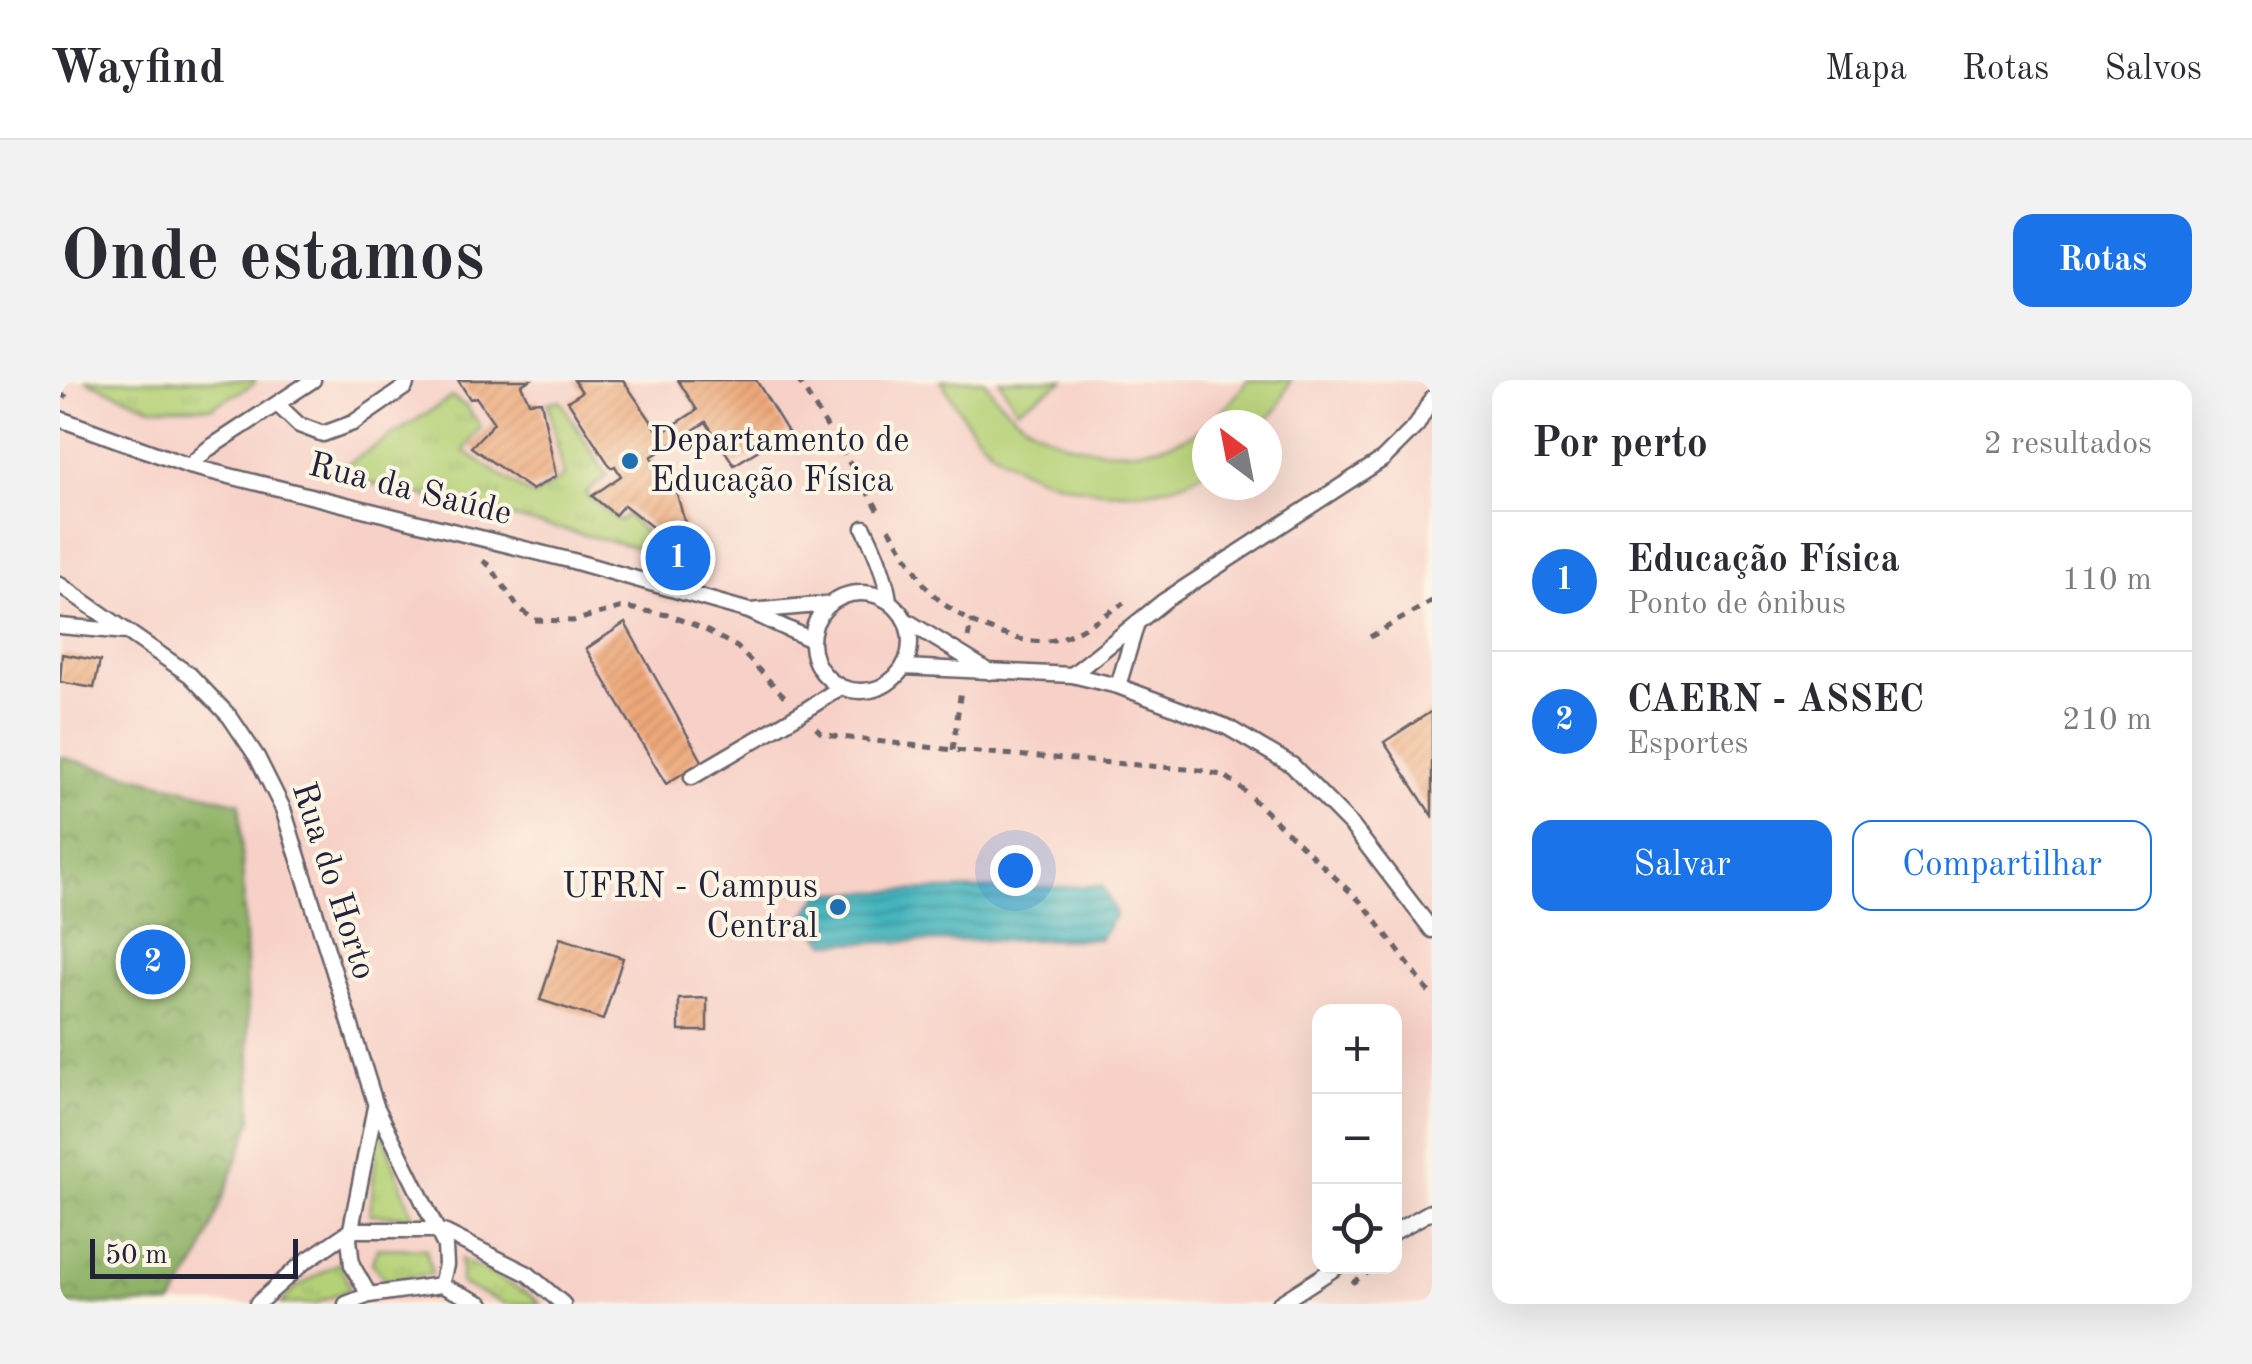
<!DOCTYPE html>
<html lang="pt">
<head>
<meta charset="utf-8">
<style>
	:root { --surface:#fff; --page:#f2f2f3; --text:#2b2b33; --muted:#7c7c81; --line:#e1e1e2; --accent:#1a73e8 }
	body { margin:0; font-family:"Old Standard TT",serif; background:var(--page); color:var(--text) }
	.controls { position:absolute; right:30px; bottom:30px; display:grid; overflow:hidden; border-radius:20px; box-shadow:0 10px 40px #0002 }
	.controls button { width:90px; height:90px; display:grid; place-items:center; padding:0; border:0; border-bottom:2px solid var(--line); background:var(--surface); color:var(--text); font:50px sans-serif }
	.compass { position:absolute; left:1132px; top:30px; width:90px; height:90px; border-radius:50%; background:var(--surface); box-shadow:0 10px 40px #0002; rotate:328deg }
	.scale { position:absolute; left:30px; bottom:25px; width:208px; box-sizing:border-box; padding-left:10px; border:5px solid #22223b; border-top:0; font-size:28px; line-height:35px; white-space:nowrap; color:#22223b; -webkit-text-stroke:8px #fcf5e5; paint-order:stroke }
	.you { position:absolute; left:955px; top:490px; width:35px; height:35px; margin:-25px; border:8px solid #fff; border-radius:50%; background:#1a73e8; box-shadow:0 0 0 15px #1a73e833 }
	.badge { display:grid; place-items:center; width:65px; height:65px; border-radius:50%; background:var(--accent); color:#fff; font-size:32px; font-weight:700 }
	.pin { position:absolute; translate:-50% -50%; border:5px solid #fff; box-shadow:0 2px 10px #0006 }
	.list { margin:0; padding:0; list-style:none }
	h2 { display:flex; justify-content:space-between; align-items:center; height:130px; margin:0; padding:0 40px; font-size:42px }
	h2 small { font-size:32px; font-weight:400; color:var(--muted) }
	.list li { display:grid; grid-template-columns:65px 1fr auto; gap:30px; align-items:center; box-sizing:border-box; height:140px; padding:0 40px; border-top:2px solid var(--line) }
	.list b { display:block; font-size:38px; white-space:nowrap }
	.list p { margin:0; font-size:32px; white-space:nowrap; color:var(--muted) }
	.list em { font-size:32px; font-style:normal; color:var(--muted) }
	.actions { display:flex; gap:20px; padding:30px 40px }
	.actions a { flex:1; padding:22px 0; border:2px solid var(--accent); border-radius:20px; text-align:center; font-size:35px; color:var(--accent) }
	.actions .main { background:var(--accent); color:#fff }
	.icon { flex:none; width:55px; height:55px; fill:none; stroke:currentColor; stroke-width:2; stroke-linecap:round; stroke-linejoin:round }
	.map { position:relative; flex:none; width:1372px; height:924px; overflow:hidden; border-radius:20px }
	header { display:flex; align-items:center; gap:60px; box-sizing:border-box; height:140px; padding:0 50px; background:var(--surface); border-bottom:2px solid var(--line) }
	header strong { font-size:48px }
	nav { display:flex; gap:55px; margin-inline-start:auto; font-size:35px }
	.intro { display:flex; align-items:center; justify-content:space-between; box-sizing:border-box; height:240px; padding:0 60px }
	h1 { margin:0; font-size:70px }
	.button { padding:25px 45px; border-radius:20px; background:var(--accent); color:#fff; font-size:35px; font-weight:700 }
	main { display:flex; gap:60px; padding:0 60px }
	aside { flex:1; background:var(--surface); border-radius:20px; box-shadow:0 10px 40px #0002 }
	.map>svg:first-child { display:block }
</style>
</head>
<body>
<header>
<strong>Wayfind</strong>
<nav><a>Mapa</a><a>Rotas</a><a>Salvos</a></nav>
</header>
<div class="intro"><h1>Onde estamos</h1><a class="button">Rotas</a></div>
<main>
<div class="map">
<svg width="1372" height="924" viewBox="0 0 1372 924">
	<defs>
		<pattern id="forest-crowns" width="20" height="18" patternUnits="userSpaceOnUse" patternTransform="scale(2.5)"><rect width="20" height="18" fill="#90b368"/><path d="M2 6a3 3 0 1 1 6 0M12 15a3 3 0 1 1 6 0" fill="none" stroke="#759157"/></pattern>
		<pattern id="park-tufts" width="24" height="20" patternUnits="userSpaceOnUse" patternTransform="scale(2.5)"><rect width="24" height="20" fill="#b5d177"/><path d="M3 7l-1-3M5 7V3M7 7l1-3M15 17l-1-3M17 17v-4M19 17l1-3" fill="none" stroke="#9bb368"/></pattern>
		<pattern id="water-rules" width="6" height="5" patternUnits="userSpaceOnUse" patternTransform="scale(2.5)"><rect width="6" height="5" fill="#45b5bd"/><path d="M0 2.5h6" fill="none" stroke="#39939b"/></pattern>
		<pattern id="building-hatch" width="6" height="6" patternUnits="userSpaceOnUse" patternTransform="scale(2.5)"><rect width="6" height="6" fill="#eda879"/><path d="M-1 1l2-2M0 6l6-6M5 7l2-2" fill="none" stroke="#cb906a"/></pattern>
	</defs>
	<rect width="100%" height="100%" fill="#fcf5e5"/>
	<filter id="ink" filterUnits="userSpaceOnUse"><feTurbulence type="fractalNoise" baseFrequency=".01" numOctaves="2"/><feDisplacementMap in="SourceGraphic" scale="20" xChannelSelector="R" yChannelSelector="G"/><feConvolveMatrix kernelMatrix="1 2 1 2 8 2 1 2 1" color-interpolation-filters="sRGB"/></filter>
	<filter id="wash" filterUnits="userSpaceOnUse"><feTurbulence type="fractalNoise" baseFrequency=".0048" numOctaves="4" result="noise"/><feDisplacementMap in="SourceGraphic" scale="40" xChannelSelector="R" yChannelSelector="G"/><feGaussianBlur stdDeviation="2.25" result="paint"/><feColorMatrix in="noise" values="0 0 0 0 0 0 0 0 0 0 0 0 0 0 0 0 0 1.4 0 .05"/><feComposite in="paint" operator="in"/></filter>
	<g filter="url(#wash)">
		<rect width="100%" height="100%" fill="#f1dbbb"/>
		<path fill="#f7d1c8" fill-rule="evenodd" d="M0 0H1372V924H112L141 876 180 424 0 377ZM1147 45H1207V105H1147ZM1260 632H1334V886H1260Z"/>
		<path fill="#b5d177" stroke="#6c7a59" stroke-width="2.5" d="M881 0H924C964 66 1056 87 1125 58 1152 46 1171 23 1188 0H1231L1218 28 1202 45H1147V89C1141 92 1134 98 1127 101 1072 123 991 110 942 78 914 59 898 28 881 0Z
			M939 0H1004L957 29Z"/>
		<path fill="url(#forest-crowns)" stroke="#596a52" stroke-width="2.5" d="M0 377 180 423 192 740 141 876 112 924H0Z"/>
		<path fill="url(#park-tufts)" stroke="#6c7a59" stroke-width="2.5" d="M25 0H195L194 4 152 27H91Z
			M392 17 407 27 421 47 404 71 474 117 504 96 488 23 500 20 547 96 525 114 559 141 567 135 607 175 272 94Z
			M319 743 353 837 310 834Z
			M317 868 366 869 372 894 325 900 312 883Z
			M401 879 472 916 481 924H445L401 904Z
			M280 882 290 909 255 924H221L234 909Z"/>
		<path fill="url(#water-rules)" stroke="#346c7c" stroke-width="2.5" d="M1042 506 1056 534 1040 559 766 563 743 538 761 513Z"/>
		<g id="blocks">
			<path fill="url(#building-hatch)" d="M398 0H470L461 5 469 22 481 21 496 96 472 110 411 67 434 43 416 17 410 19Z
				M514 0H563L600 54 637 30 618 0H696L728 52 674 85 646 42 591 77 600 93 611 92 626 147 606 158 564 125 555 135 532 116 561 96 555 86 551 88 508 21 522 12Z
				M565 243 642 381 606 404 526 269Z
				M2 274 40 281 34 308 0 302Z
				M1372 331V436L1324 362Z
				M500 558 563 578 543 640 480 620Z
				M647 618V651H619V619Z"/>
		</g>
	</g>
	<g filter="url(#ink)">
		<use href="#blocks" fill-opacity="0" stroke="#6a6368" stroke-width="2.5"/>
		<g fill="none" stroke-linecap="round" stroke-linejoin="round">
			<defs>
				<path id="lane" d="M217 24 239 45 263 54 293 43 345 7 347 0
					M0 39 129 86 513 181 689 231 752 260
					M129 86 148 69 253 0
					M804 148C816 172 825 194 829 220
					M0 205 130 295 170 337 197 377 223 429 316 726 385 866 386 885 381 905
					M752 262a49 49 0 1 1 98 0a49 49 0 1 1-98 0Z
					M690 231 769 224
					M847 241 930 292
					M0 246 67 252
					M844 287 1012 295 1058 306 1167 347 1232 385 1292 446 1372 550
					M1012 295 1104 221 1323 79 1357 45 1372 18
					M1058 306 1076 246
					M632 397 741 333 781 307
					M1334 852 1372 831
					M309 915 292 885 289 859 315 727
					M197 924 243 883 291 850H376L386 853 468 894 503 924
					M286 924 309 915 381 905 422 924
					M1219 924 1278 886"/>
			</defs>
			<use href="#lane" stroke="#6a6368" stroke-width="19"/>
			<path stroke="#6a6368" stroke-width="5" stroke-dasharray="8 8" stroke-linecap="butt" d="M738 0 821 134
				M0 14 11 19
				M829 148 866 207 882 223 911 242
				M423 181 430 186 457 226 474 240 513 241 563 227 608 235 642 248 677 267 727 319
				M1310 257 1372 221
				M908 258 911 242C989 274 995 266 1064 223
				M756 348 760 352 773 356 893 370 1139 390 1165 396 1178 405 1305 526 1372 616
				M893 370 901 309
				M1292 903 1318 886"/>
			<use href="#lane" stroke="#fff" stroke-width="14"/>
		</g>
	</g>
	<g fill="#1f6fb2" stroke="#fcf5e5" stroke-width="4">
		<circle cx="570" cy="81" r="10"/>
		<circle cx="778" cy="527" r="10"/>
	</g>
	<g text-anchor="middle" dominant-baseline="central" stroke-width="8" stroke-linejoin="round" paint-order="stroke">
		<g font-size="35" fill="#22223b" stroke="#fcf5e5" text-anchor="start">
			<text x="590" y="61">Departamento de<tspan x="590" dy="40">Educação Física</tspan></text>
			<text x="758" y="507" text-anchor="end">UFRN - Campus<tspan x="758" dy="40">Central</tspan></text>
		</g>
		<g font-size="35" fill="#22223b" stroke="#fcf5e5">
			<text transform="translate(350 110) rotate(14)">Rua da Saúde</text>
			<text transform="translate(273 501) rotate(72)">Rua do Horto</text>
		</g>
	</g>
</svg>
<div class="controls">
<button>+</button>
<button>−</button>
<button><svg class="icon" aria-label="locate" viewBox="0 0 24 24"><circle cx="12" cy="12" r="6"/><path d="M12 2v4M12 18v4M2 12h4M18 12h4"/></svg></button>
</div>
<svg class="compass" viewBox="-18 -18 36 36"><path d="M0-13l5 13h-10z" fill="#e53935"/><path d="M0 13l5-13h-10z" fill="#7c7c81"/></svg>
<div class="scale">50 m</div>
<div class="you"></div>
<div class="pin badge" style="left:618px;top:178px">1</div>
<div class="pin badge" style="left:93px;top:582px">2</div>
</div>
<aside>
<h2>Por perto<small>2 resultados</small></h2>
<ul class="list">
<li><span class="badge">1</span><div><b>Educação Física</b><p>Ponto de ônibus</p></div><em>110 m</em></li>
<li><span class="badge">2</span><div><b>CAERN - ASSEC</b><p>Esportes</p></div><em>210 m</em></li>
</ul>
<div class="actions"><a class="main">Salvar</a><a>Compartilhar</a></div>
</aside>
</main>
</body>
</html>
